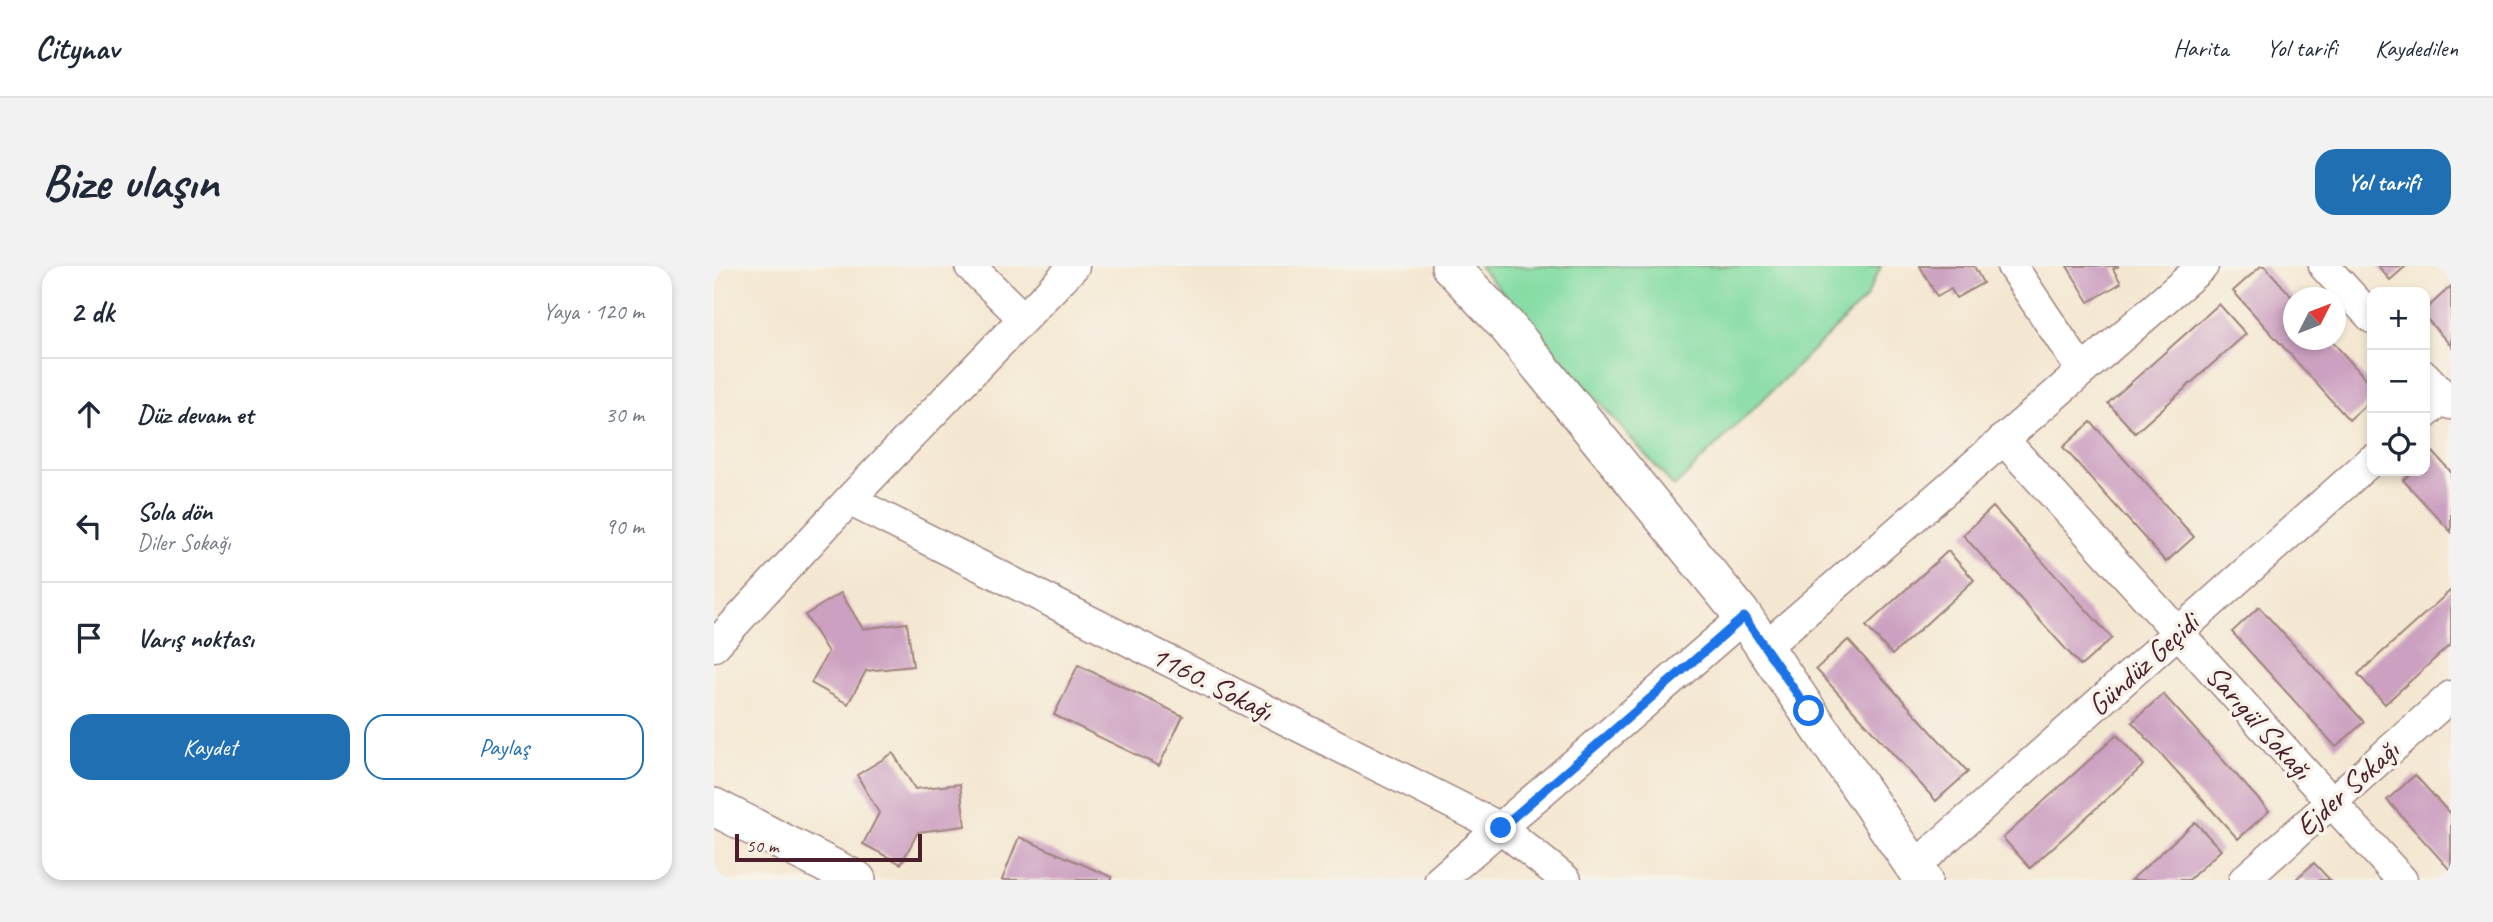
<!DOCTYPE html>
<html lang="tr">
<head>
<meta charset="utf-8">
<style>
	:root { --surface:#fff; --page:#f2f2f3; --text:#1f2937; --muted:#747a83; --line:#e0e1e3; --accent:#1f6fb2 }
	body { margin:0; font-family:Caveat,sans-serif; background:var(--page); color:var(--text) }
	.controls { position:absolute; right:21px; top:21px; display:grid; overflow:hidden; border-radius:14px; box-shadow:0 4px 10px #0003 }
	.controls button { width:63px; height:63px; display:grid; place-items:center; padding:0; border:0; border-bottom:2px solid var(--line); background:var(--surface); color:var(--text); font:35px sans-serif }
	.compass { position:absolute; left:1569px; top:21px; width:63px; height:63px; border-radius:50%; background:var(--surface); box-shadow:0 4px 10px #0003; rotate:48deg }
	.scale { position:absolute; left:21px; bottom:18px; width:187px; box-sizing:border-box; padding-left:7px; border:4px solid #4a1f2b; border-top:0; font-size:19px; line-height:24px; white-space:nowrap; color:#4a1f2b; -webkit-text-stroke:5px #f7f3e8; paint-order:stroke }
	.stop { position:absolute; width:21px; height:21px; margin:-16px; border:5px solid #1a73e8; border-radius:50%; background:#fff }
	.stop.end { background:#1a73e8; border-color:#fff; box-shadow:0 2px 7px #0008 }
	.list { margin:0; padding:0; list-style:none }
	h2 { display:flex; justify-content:space-between; align-items:center; height:91px; margin:0; padding:0 28px; font-size:30px }
	h2 small { font-size:23px; font-weight:400; color:var(--muted) }
	.list li { display:grid; grid-template-columns:46px 1fr auto; gap:21px; align-items:center; box-sizing:border-box; height:112px; padding:0 28px; border-top:2px solid var(--line) }
	.list b { display:block; font-size:26px; white-space:nowrap }
	.list p { margin:0; font-size:23px; white-space:nowrap; color:var(--muted) }
	.list em { font-size:23px; font-style:normal; color:var(--muted) }
	.actions { display:flex; gap:14px; padding:21px 28px }
	.actions a { flex:1; padding:16px 0; border:2px solid var(--accent); border-radius:21px; text-align:center; font-size:24px; color:var(--accent) }
	.actions .main { background:var(--accent); color:#fff }
	.icon { flex:none; width:38px; height:38px; fill:none; stroke:currentColor; stroke-width:2; stroke-linecap:round; stroke-linejoin:round }
	.map { position:relative; flex:none; width:1737px; height:614px; overflow:hidden; border-radius:21px }
	header { display:flex; align-items:center; gap:42px; box-sizing:border-box; height:98px; padding:0 35px; background:var(--surface); border-bottom:2px solid var(--line) }
	header strong { font-size:33px }
	nav { display:flex; gap:38px; margin-inline-start:auto; font-size:24px }
	.intro { display:flex; align-items:center; justify-content:space-between; box-sizing:border-box; height:168px; padding:0 42px }
	h1 { margin:0; font-size:49px }
	.button { padding:18px 32px; border-radius:21px; background:var(--accent); color:#fff; font-size:24px; font-weight:700 }
	main { display:flex; gap:42px; padding:0 42px }
	aside { flex:1; background:var(--surface); border-radius:21px; box-shadow:0 4px 10px #0003 }
	.map>svg:first-child { display:block }
</style>
</head>
<body>
<header>
<strong>Citynav</strong>
<nav><a>Harita</a><a>Yol tarifi</a><a>Kaydedilen</a></nav>
</header>
<div class="intro"><h1>Bize ulaşın</h1><a class="button">Yol tarifi</a></div>
<main>
<aside>
<h2>2 dk<small>Yaya · 120 m</small></h2>
<ul class="list">
<li><svg class="icon" aria-label="ahead" viewBox="0 0 24 24"><path d="M12 20V5M6 11l6-6 6 6"/></svg><div><b>Düz devam et</b></div><em>30 m</em></li>
<li><svg class="icon" aria-label="left" viewBox="0 0 24 24"><path d="M17 20v-9H6M10 6l-5 5 5 5"/></svg><div><b>Sola dön</b><p>Diler Sokağı</p></div><em>90 m</em></li>
<li><svg class="icon" aria-label="arrive" viewBox="0 0 24 24"><path d="M6 21V4h12l-3 4 3 4H6"/></svg><div><b>Varış noktası</b></div></li>
</ul>
<div class="actions"><a class="main">Kaydet</a><a>Paylaş</a></div>
</aside>
<div class="map">
<svg width="1737" height="614" viewBox="0 0 1737 614">
	<rect width="100%" height="100%" fill="#f7f3e8"/>
	<filter id="ink" filterUnits="userSpaceOnUse"><feTurbulence type="fractalNoise" baseFrequency=".0143" numOctaves="2"/><feDisplacementMap in="SourceGraphic" scale="14" xChannelSelector="R" yChannelSelector="G"/><feConvolveMatrix kernelMatrix="1 2 1 2 8 2 1 2 1" color-interpolation-filters="sRGB"/></filter>
	<filter id="wash" filterUnits="userSpaceOnUse"><feTurbulence type="fractalNoise" baseFrequency=".00686" numOctaves="4" result="noise"/><feDisplacementMap in="SourceGraphic" scale="28" xChannelSelector="R" yChannelSelector="G"/><feGaussianBlur stdDeviation="1.57" result="paint"/><feColorMatrix in="noise" values="0 0 0 0 0 0 0 0 0 0 0 0 0 0 0 0 0 1.4 0 .05"/><feComposite in="paint" operator="in"/></filter>
	<g filter="url(#wash)">
		<rect width="100%" height="100%" fill="#f4e7d1"/>
		<path fill="#82dca2" stroke="#667e66" stroke-width="2" d="M765 0H1167L1152 32 960 221Z"/>
		<g id="blocks">
			<path fill="#cca0c1" d="M1206 0H1260L1269 17 1242 32 1237 23 1223 31Z
				M1353 0H1405L1399 3 1407 17 1375 36Z
				M1547 0H1551L1579 32V74H1617L1658 120V133L1635 154 1519 25Z
				M1664 0H1692L1676 14Z
				M1737 20V80L1711 51V44Z
				M1505 38 1532 68 1421 167 1394 137Z
				M1377 156 1480 271 1452 296 1349 181Z
				M1719 186 1737 206V266L1689 214 1699 205H1711V194Z
				M1279 241 1398 372 1367 400 1249 269Z
				M1234 285 1260 314 1178 389 1152 360Z
				M1737 324V378L1671 438 1644 408Z
				M127 327 149 363 193 357 199 400 152 405 134 438 97 417 114 386 91 349Z
				M1545 341 1650 456 1622 481 1518 366Z
				M1134 374 1254 506 1222 535 1102 403Z
				M364 399 469 450 445 500 340 449Z
				M1449 428 1555 545 1524 573 1418 456Z
				M1403 469 1430 499 1316 602 1289 572Z
				M179 487 201 523 246 518 251 560 204 566 187 598 149 578 165 547 143 509Z
				M1701 509 1737 549V605L1673 534Z
				M1481 556 1507 584 1478 611 1475 614H1417Z
				M305 571 398 611 397 614H288Z
				M1600 597 1616 614H1581Z"/>
		</g>
	</g>
	<g filter="url(#ink)">
		<use href="#blocks" fill-opacity="0" stroke="#9f837e" stroke-width="2"/>
		<g fill="none" stroke-linecap="round" stroke-linejoin="round">
			<defs>
				<path id="minor" d="M256 0 309 52
					M1298 0 1368 105
					M1610 0 1658 52
					M1711 110 1737 138
					M1711 148 1730 131
					M1289 173 1688 614
					M135 234 787 562 852 614
					M0 380 135 234 360 0
					M1051 381 1489 0
					M1200 601 1658 194
					M726 614 1030 351
					M1530 614 1737 430"/>
				<path id="tertiary" d="M736 0 792 59 1030 351 1209 614
					M0 541 143 614"/>
			</defs>
			<use href="#minor" stroke="#9f837e" stroke-width="33"/>
			<use href="#tertiary" stroke="#9f837e" stroke-width="40"/>
			<use href="#minor" stroke="#fff" stroke-width="30"/>
			<use href="#tertiary" stroke="#fff" stroke-width="37"/>
		</g>
	</g>
	<g fill="none" stroke-linecap="round" stroke-linejoin="round" filter="url(#ink)">
		<path stroke="#1a73e8" stroke-width="9" d="M787 562 1030 351 1095 445"/>
	</g>
	<g text-anchor="middle" dominant-baseline="central" stroke-width="7" stroke-linejoin="round" paint-order="stroke">
		<g font-size="30" fill="#4a1f2b" stroke="#f7f3e8">
			<text transform="translate(1429 398) rotate(-42)">Gündüz Geçidi</text>
			<text transform="translate(498 417) rotate(27)">1160. Sokağı</text>
			<text transform="translate(1545 456) rotate(48)">Sarıgül Sokağı</text>
			<text transform="translate(1633 522) rotate(-42)">Ejder Sokağı</text>
		</g>
	</g>
</svg>
<div class="controls">
<button>+</button>
<button>−</button>
<button><svg class="icon" aria-label="locate" viewBox="0 0 24 24"><circle cx="12" cy="12" r="6"/><path d="M12 2v4M12 18v4M2 12h4M18 12h4"/></svg></button>
</div>
<svg class="compass" viewBox="-18 -18 36 36"><path d="M0-13l5 13h-10z" fill="#e53935"/><path d="M0 13l5-13h-10z" fill="#747a83"/></svg>
<div class="scale">50 m</div>
<div class="stop" style="left:1095px;top:445px"></div>
<div class="stop end" style="left:787px;top:562px"></div>
</div>
</main>
</body>
</html>
